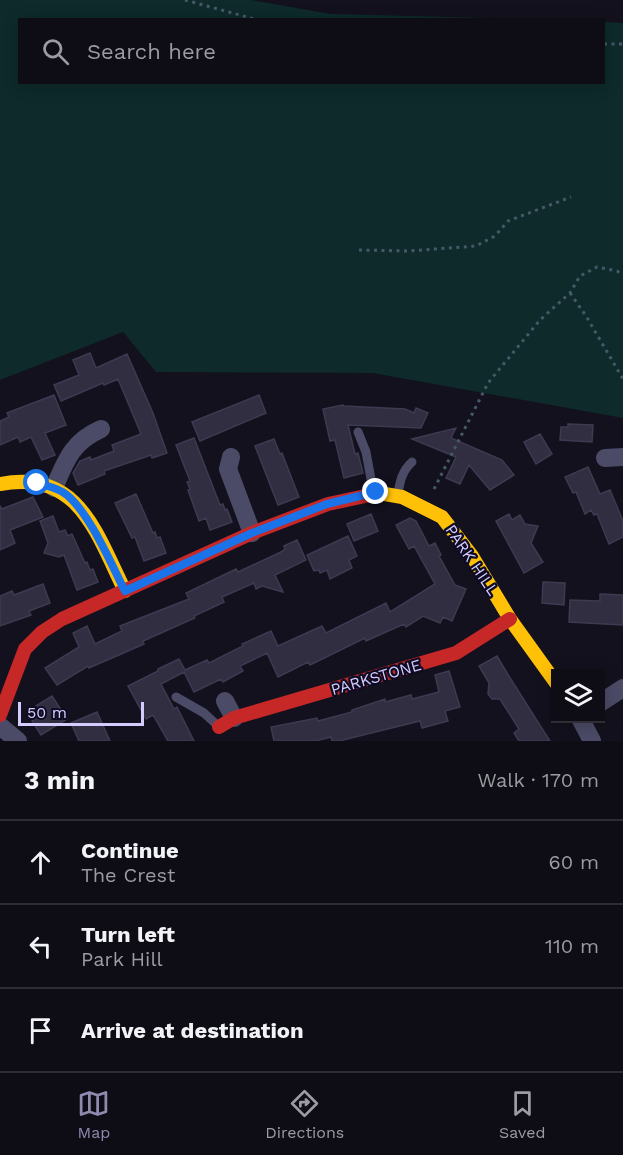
<!DOCTYPE html>
<html lang="en">
<head>
<meta charset="utf-8">
<style>
	:root { --surface:#0e0d16; --page:#1c1b23; --text:#f1f3f6; --muted:#9b9ca1; --line:#2e2d35; --accent:#8f8bb0 }
	body { margin:0; font-family:"Work Sans",sans-serif; background:var(--page); color:var(--text) }
	.controls { position:absolute; right:18px; bottom:18px; display:grid; overflow:hidden; border-radius:0px; box-shadow:0 3px 15px #0003 }
	.controls button { width:54px; height:54px; display:grid; place-items:center; padding:0; border:0; border-bottom:2px solid var(--line); background:var(--surface); color:var(--text); font:30px sans-serif }
	.scale { position:absolute; left:18px; bottom:15px; width:126px; box-sizing:border-box; padding-left:6px; border:3px solid #d3cdff; border-top:0; font-size:16px; line-height:21px; white-space:nowrap; color:#d3cdff; -webkit-text-stroke:4px #0f0b23; paint-order:stroke }
	.stop { position:absolute; width:18px; height:18px; margin:-14px; border:4px solid #1a73e8; border-radius:50%; background:#fff }
	.stop.end { background:#1a73e8; border-color:#fff; box-shadow:0 2px 6px #0008 }
	.list { margin:0; padding:0; list-style:none }
	h2 { display:flex; justify-content:space-between; align-items:center; height:78px; margin:0; padding:0 24px; font-size:26px }
	h2 small { font-size:20px; font-weight:400; color:var(--muted) }
	.list li { display:grid; grid-template-columns:39px 1fr auto; gap:18px; align-items:center; box-sizing:border-box; height:84px; padding:0 24px; border-top:2px solid var(--line) }
	.list b { display:block; font-size:22px; white-space:nowrap }
	.list p { margin:0; font-size:20px; white-space:nowrap; color:var(--muted) }
	.list em { font-size:20px; font-style:normal; color:var(--muted) }
	.icon { flex:none; width:33px; height:33px; fill:none; stroke:currentColor; stroke-width:2; stroke-linecap:round; stroke-linejoin:round }
	.map { position:relative; flex:none; width:623px; height:741px; overflow:hidden }
	.search { position:absolute; background:var(--surface); box-shadow:0 3px 15px #0003; left:18px; right:18px; top:18px; height:66px; display:flex; align-items:center; gap:15px; box-sizing:border-box; padding:0 21px; border-radius:0px; color:var(--muted); font-size:22px }
	.sheet { height:330px; background:var(--surface) }
	nav { display:flex; justify-content:space-around; align-items:center; box-sizing:border-box; height:84px; border-top:2px solid var(--line); background:var(--surface); font-size:16px; color:var(--muted) }
	nav a { display:grid; justify-items:center; gap:3px }
	nav .on { color:var(--accent) }
	.map>svg:first-child { display:block }
</style>
</head>
<body>
<div class="map">
<svg width="623" height="741" viewBox="0 0 623 741">
	<rect width="100%" height="100%" fill="#12111d"/>
	<path fill="#0e2a2a" d="M0 0H251L331 14 535 19 20 20V82H604V22L623 23V418L373 373 156 372 123 332 0 380Z"/>
	<path fill="#302e40" stroke="#3e3a52" stroke-width="1.5" d="M90 353 96 368 127 354 153 413 167 453 152 458 151 455 104 471 105 474 78 485 73 473 80 461 90 457 91 460 114 451 112 445 141 434 118 379 104 385 103 383 61 401 54 385 79 375 73 360Z
		M54 395 66 425 45 433 55 455 42 460 31 437 20 442 18 437 0 445V421L9 417 7 413Z
		M259 395 266 413 200 441 192 422Z
		M343 405 344 406 405 409 414 413 416 408 428 413 421 428 348 425 355 454 358 453 363 473 344 478 335 440 330 441 323 409Z
		M568 424 593 425 592 442 560 440 561 427H568Z
		M456 428 451 438 502 460 514 475 490 490 469 465 460 484 446 478 456 457 412 439Z
		M540 434 552 454 536 464 524 442Z
		M194 438 220 505 223 504 225 510 227 509 232 522 210 530 206 518 199 521 188 490 190 489 187 482 190 481 176 445Z
		M274 439 280 454 282 453 299 497 278 505 255 446Z
		M588 467 600 494 610 490 623 521V537L609 544 597 514 594 515 591 510 585 514 576 492 573 493 565 477Z
		M136 494 153 533 155 532 157 538 160 537 166 553 144 561 135 537 132 538 115 503Z
		M33 497 43 517 10 530 15 543 0 550V506L2 509Z
		M371 514 378 531 354 541 347 524Z
		M509 514 512 520 520 515 525 524 538 526 531 543 543 562 524 573 496 521Z
		M53 516 59 532 65 530 68 536 72 534 85 563 87 562 90 570 93 569 98 582 77 590 64 555 59 557 44 553 48 543 40 521Z
		M410 518 416 521 429 546 435 543 441 555 439 556 455 585 466 589 452 621 443 617 440 623 423 616 406 627 404 624 366 641 365 638 310 665 308 662 278 677 267 653 240 666 243 671 223 682 221 679 194 692 184 672 161 684 174 709 177 707 194 741H168L153 715 146 719 128 686 158 671V669L179 659 185 670 207 660 209 663 243 646 242 644 271 631 278 646 322 626 326 633 386 603 390 612 435 584 414 546 409 549 396 525Z
		M348 536 357 556 349 560 352 568 330 579 327 570 320 573 319 570 314 571 307 555Z
		M297 540 306 560 275 575 283 592 262 586 256 589 254 583 222 597 224 602 194 616 195 618 143 641 144 644 89 668 88 666 57 685 45 668 79 647 73 633 87 626 95 644 122 631 120 626 189 599 186 593 236 569 238 572 281 552 285 549 284 546Z
		M543 582 565 583 564 605 542 603Z
		M43 584 50 603 29 611 31 615 0 626V596L12 591 14 595Z
		M600 594 623 595V625L569 622 570 600 600 601Z
		M497 656 507 673 550 741H519L514 733 519 729 500 699H492L488 694 489 683 479 666Z
		M449 671 460 707 445 711 448 721 422 728 420 721 339 741H332L331 737 315 741H274L271 727 317 718 318 721 352 712V710L385 699V702L411 695 412 699 439 692 435 675Z
		M52 696 67 719 41 735 32 721 35 719 33 716 35 714 31 709Z
		M97 712 110 741H79L71 723Z"/>
	<g fill="none" stroke-linecap="round" stroke-linejoin="round">
		<path stroke="#465869" stroke-width="3" stroke-dasharray="3 4.5" stroke-linecap="butt" d="M185 0 258 20
			M604 44H623
			M359 250 408 251 476 246 495 236 508 221 571 197
			M570 293 586 316 623 379
			M434 489 488 383 540 320 570 293 580 276 597 267 617 271 623 275"/>
		<path stroke="#4c4b67" stroke-width="9" d="M358 432 366 452 373 490
			M398 494C400 481 402 471 412 462
			M176 697 204 713 217 725"/>
		<path stroke="#4c4b67" stroke-width="18" d="M231 457 228 469 252 533
			M605 458 623 457
			M54 488C66 460 72 442 101 429
			M225 701 234 718
			M600 703 623 688
			M580 718 592 741
			M0 726 18 741"/>
		<path stroke="#ffc107" stroke-width="14" d="M0 484C79 469 96 533 125 591
			M379 493 402 497 442 517 472 556 510 619 556 683"/>
		<path stroke="#c62828" stroke-width="14" d="M0 715 25 649 42 632 62 619 252 533 328 504 379 493
			M219 727 234 718 456 653 510 619"/>
	</g>
	<g fill="none" stroke-linecap="round" stroke-linejoin="round">
		<path stroke="#1a73e8" stroke-width="8" d="M37 483C47 486 59 488 67 495 90 514 111 564 125 591L252 533 327 504 376 492"/>
	</g>
	<g text-anchor="middle" dominant-baseline="central" stroke-width="4.5" stroke-linejoin="round" paint-order="stroke">
		<g font-size="16" fill="#d3cdff" stroke="#0f0b23">
			<text transform="translate(472 560) rotate(56)">PARK HILL</text>
			<text transform="translate(376 677) rotate(-16)">PARKSTONE</text>
		</g>
	</g>
</svg>
<div class="controls">
<button><svg class="icon" aria-label="layers" viewBox="0 0 24 24"><path d="M12 4l9 5-9 5-9-5zM3 14l9 5 9-5"/></svg></button>
</div>
<div class="scale">50 m</div>
<div class="stop" style="left:37px;top:483px"></div>
<div class="stop end" style="left:376px;top:492px"></div>
<div class="search"><svg class="icon" aria-label="search" viewBox="0 0 24 24"><circle cx="10" cy="10" r="6"/><path d="M15 15l6 6"/></svg>Search here</div>
</div>
<section class="sheet">
<h2>3 min<small>Walk · 170 m</small></h2>
<ul class="list">
<li><svg class="icon" aria-label="ahead" viewBox="0 0 24 24"><path d="M12 20V5M6 11l6-6 6 6"/></svg><div><b>Continue</b><p>The Crest</p></div><em>60 m</em></li>
<li><svg class="icon" aria-label="left" viewBox="0 0 24 24"><path d="M17 20v-9H6M10 6l-5 5 5 5"/></svg><div><b>Turn left</b><p>Park Hill</p></div><em>110 m</em></li>
<li><svg class="icon" aria-label="arrive" viewBox="0 0 24 24"><path d="M6 21V4h12l-3 4 3 4H6"/></svg><div><b>Arrive at destination</b></div></li>
</ul>
</section>
<nav>
<a class="on"><svg class="icon" aria-label="map" viewBox="0 0 24 24"><path d="M3 6l6-2 6 2 6-2v14l-6 2-6-2-6 2zM9 4v14M15 6v14"/></svg>Map</a>
<a><svg class="icon" aria-label="directions" viewBox="0 0 24 24"><path d="M12 3l9 9-9 9-9-9zM9 14v-3h6M13 9l2 2-2 2"/></svg>Directions</a>
<a><svg class="icon" aria-label="saved" viewBox="0 0 24 24"><path d="M7 4h10v16l-5-4-5 4z"/></svg>Saved</a>
</nav>
</body>
</html>
